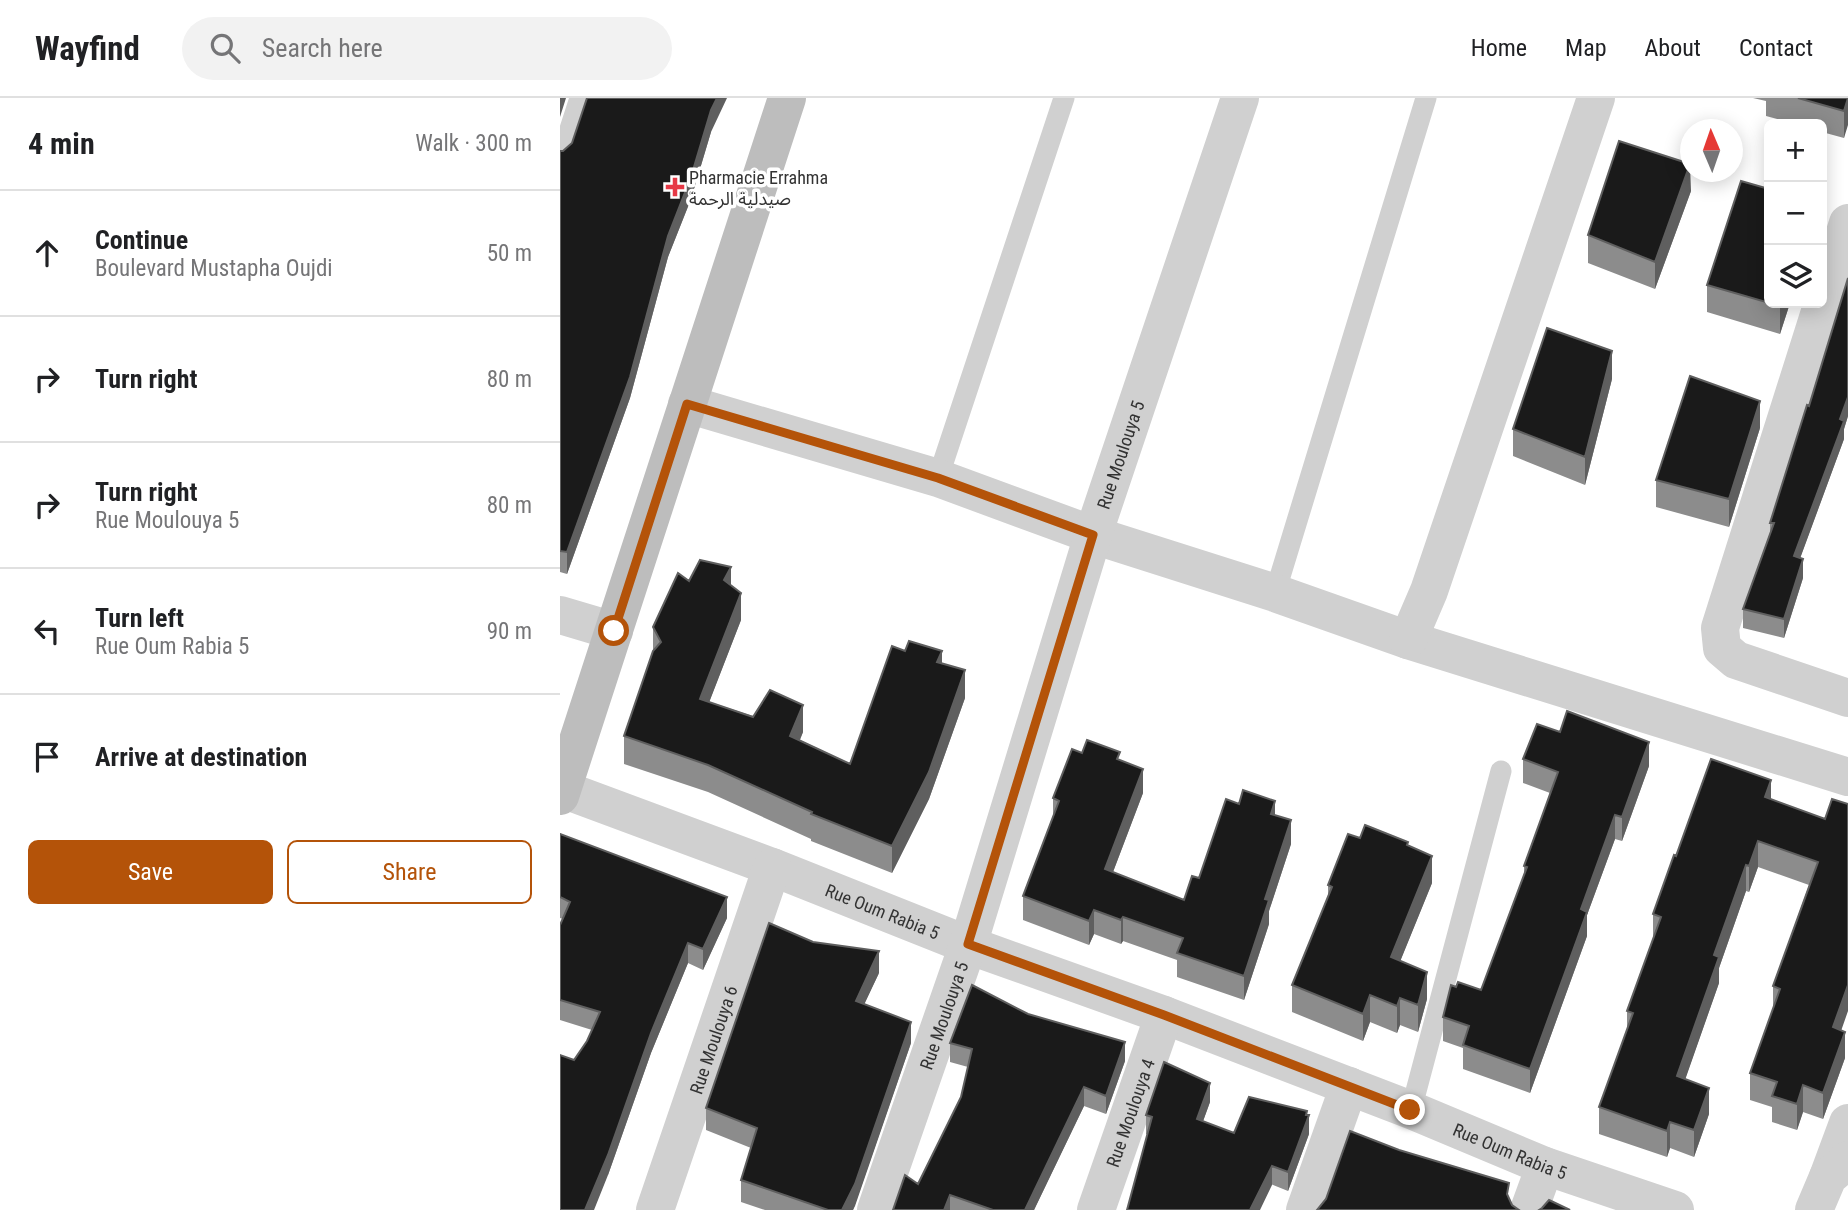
<!DOCTYPE html>
<html lang="en">
<head>
<meta charset="utf-8">
<style>
	:root { --surface:#fff; --page:#f2f2f2; --text:#202124; --muted:#757577; --line:#e0e0e0; --accent:#b45309 }
	body { margin:0; font-family:"Roboto Condensed","Noto Sans Arabic",sans-serif; background:var(--page); color:var(--text) }
	.controls { position:absolute; right:21px; top:21px; display:grid; overflow:hidden; border-radius:10px; box-shadow:0 4px 18px #0003 }
	.controls button { width:63px; height:63px; display:grid; place-items:center; padding:0; border:0; border-bottom:2px solid var(--line); background:var(--surface); color:var(--text); font:35px sans-serif }
	.compass { position:absolute; left:1120px; top:21px; width:63px; height:63px; border-radius:50%; background:var(--surface); box-shadow:0 4px 18px #0003; rotate:358deg }
	.stop { position:absolute; width:21px; height:21px; margin:-16px; border:5px solid #b45309; border-radius:50%; background:#fff }
	.stop.end { background:#b45309; border-color:#fff; box-shadow:0 2px 7px #0008 }
	.list { margin:0; padding:0; list-style:none }
	h2 { display:flex; justify-content:space-between; align-items:center; height:91px; margin:0; padding:0 28px; font-size:30px }
	h2 small { font-size:23px; font-weight:400; color:var(--muted) }
	.list li { display:grid; grid-template-columns:46px 1fr auto; gap:21px; align-items:center; box-sizing:border-box; height:126px; padding:0 28px; border-top:2px solid var(--line) }
	.list b { display:block; font-size:26px; white-space:nowrap }
	.list p { margin:0; font-size:23px; white-space:nowrap; color:var(--muted) }
	.list em { font-size:23px; font-style:normal; color:var(--muted) }
	.actions { display:flex; gap:14px; padding:21px 28px }
	.actions a { flex:1; padding:16px 0; border:2px solid var(--accent); border-radius:10px; text-align:center; font-size:24px; color:var(--accent) }
	.actions .main { background:var(--accent); color:#fff }
	.icon { flex:none; width:38px; height:38px; fill:none; stroke:currentColor; stroke-width:2; stroke-linecap:round; stroke-linejoin:round }
	.map { position:relative; flex:none; width:1288px; height:1112px; overflow:hidden }
	header { display:flex; align-items:center; gap:42px; box-sizing:border-box; height:98px; padding:0 35px; background:var(--surface); border-bottom:2px solid var(--line) }
	header strong { font-size:33px }
	nav { display:flex; gap:38px; margin-inline-start:auto; font-size:24px }
	.search { width:490px; height:63px; background:var(--page); display:flex; align-items:center; gap:18px; box-sizing:border-box; padding:0 24px; border-radius:38px; color:var(--muted); font-size:26px }
	main { display:flex }
	aside { flex:1; background:var(--surface) }
	.map>svg:first-child { display:block }
</style>
</head>
<body>
<header>
<strong>Wayfind</strong>
<div class="search"><svg class="icon" aria-label="search" viewBox="0 0 24 24"><circle cx="10" cy="10" r="6"/><path d="M15 15l6 6"/></svg>Search here</div>
<nav><a>Home</a><a>Map</a><a>About</a><a>Contact</a></nav>
</header>
<main>
<aside>
<h2>4 min<small>Walk · 300 m</small></h2>
<ul class="list">
<li><svg class="icon" aria-label="ahead" viewBox="0 0 24 24"><path d="M12 20V5M6 11l6-6 6 6"/></svg><div><b>Continue</b><p>Boulevard Mustapha Oujdi</p></div><em>50 m</em></li>
<li><svg class="icon" aria-label="right" viewBox="0 0 24 24"><path d="M7 20v-9h11M14 6l5 5-5 5"/></svg><div><b>Turn right</b></div><em>80 m</em></li>
<li><svg class="icon" aria-label="right" viewBox="0 0 24 24"><path d="M7 20v-9h11M14 6l5 5-5 5"/></svg><div><b>Turn right</b><p>Rue Moulouya 5</p></div><em>80 m</em></li>
<li><svg class="icon" aria-label="left" viewBox="0 0 24 24"><path d="M17 20v-9H6M10 6l-5 5 5 5"/></svg><div><b>Turn left</b><p>Rue Oum Rabia 5</p></div><em>90 m</em></li>
<li><svg class="icon" aria-label="arrive" viewBox="0 0 24 24"><path d="M6 21V4h12l-3 4 3 4H6"/></svg><div><b>Arrive at destination</b></div></li>
</ul>
<div class="actions"><a class="main">Save</a><a>Share</a></div>
</aside>
<div class="map">
<svg width="1288" height="1112" viewBox="0 0 1288 1112">
	<rect width="100%" height="100%" fill="#fff"/>
	<g fill="none" stroke-linecap="round" stroke-linejoin="round">
		<path stroke="#d0d0d0" stroke-width="21" d="M0 62 20 0
			M378 380 504 0
			M715 495 866 0
			M851 1012 941 673"/>
		<g stroke="#d0d0d0" stroke-width="38">
			<path d="M1288 125 1160 530 1162 550 1176 562 1288 600"/>
			<path d="M127 306 378 380 533 437 715 495 848 542 1288 679"/>
			<path d="M0 517 54 533"/>
			<path d="M848 542 869 493 1036 0"/>
			<path id="s1" d="M2 691 212 769 408 847 604 917 851 1012 985 1068 1115 1112"/>
			<path d="M1268 1079 1288 1025"/>
			<path id="s2" d="M95 1112 212 769"/>
			<path id="s3" d="M316 1112 408 847 533 437 680 0"/>
			<path id="s4" d="M536 1112 604 917"/>
			<path d="M745 1112 789 988"/>
			<path d="M969 1112 985 1068"/>
			<path d="M1254 1112 1268 1079 1288 1062"/>
		</g>
		<path stroke="#bdbdbd" stroke-width="38" d="M0 698 227 0"/>
	</g>
	<path fill="#8c8c8c" d="M1193 0H1288L1284 40 1262 34V26H1235L1206 18V3Z
		M151 34 131 101 108 159 70 300 7 476 0 474V53Z
		M1131 93 1095 191 1028 165V137Z
		M1288 180V318L1284 331V341L1240 460 1243 480 1224 540 1183 530V511L1210 435V425L1249 308Z
		M1147 187 1230 205 1220 236 1147 214Z
		M1052 281 1025 387 953 358V331Z
		M1200 330 1169 429 1096 409V382Z
		M171 487 181 522 149 604 243 634 240 642 290 666 345 553 382 565 405 600 369 701 332 775 251 743V741L148 694 64 666V638L93 553V529Z
		M522 655 560 662 583 695 553 774 624 802 639 780 715 717 731 746 709 813V826L684 902 617 879V862L563 843 561 846 534 836 529 847 463 822V798L493 718V700Z
		M963 661 1089 668 1062 743 1055 741 1027 817V838L970 995 903 971V950L883 943V919L896 889 921 892 964 776V768L990 695 963 685Z
		M1211 701 1265 721 1281 932 1285 960 1263 1021 1243 1014 1237 1032 1212 1024V1009L1190 1002V975L1213 910V888L1249 787 1198 769 1189 794 1186 793 1159 870V885L1125 981 1149 1016 1134 1059 1110 1050 1107 1059 1039 1036V1009L1067 932V913L1093 842V816L1116 758Z
		M0 738 167 820 143 872 128 865 91 955 48 1077 14 962 27 943 32 932 0 922V827L3 821 0 820Z
		M800 740 848 748 872 785 840 863 867 901 858 934 840 927 837 935 810 924 803 943 732 914V887L768 799V787Z
		M319 875 304 906 351 945 293 1112H205L181 1104V1082L191 1050 146 1032V1010Z
		M468 916 565 963 546 1016 524 1008 474 1112H333L358 1086 401 999 408 969 390 964V945Z
		M650 1004 643 1023 674 1035 747 1017 749 1036 728 1093 586 1036V1017Z"/>
	<path fill="#5f5f5f" d="M0 0H6L0 19Z
		M157 0H167L151 34 131 101 108 159 70 300 7 476V454L108 138 151 12Z
		M1288 0V27L1284 40V13Z
		M1130 67 1131 93 1095 191V164Z
		M1221 205H1230L1220 236V208Z
		M1052 253V281L1025 387V359Z
		M1288 299V318L1284 331V341L1234 477V458Z
		M1200 303V330L1169 429V401Z
		M1243 461V480L1224 540V521Z
		M171 469V497L164 482Z
		M181 495V522L140 628V601Z
		M382 553V581L377 564Z
		M405 572V600L369 701 332 775V748Z
		M243 607V634L230 665V638Z
		M1089 644V668L1062 743V719Z
		M583 671V695L545 795V771Z
		M1211 682V708L1205 699Z
		M715 703V727L711 716Z
		M1055 717V741L1027 817V838L970 995V971L1021 811Z
		M731 722V746L709 813V826L684 902V878L705 801Z
		M1198 743V769L1189 794V768Z
		M872 758V785L831 886V859Z
		M1186 767V793L1159 870V885L1117 1005V978L1154 857Z
		M167 799V820L143 872V851Z
		M534 812V836L529 847V823Z
		M563 819V843L561 846V822Z
		M128 845V865L91 955 48 1077 34 1112H25L91 935Z
		M319 853V875L296 924V903Z
		M867 874V901L858 934V907Z
		M1288 887V913L1273 956V929Z
		M810 897V924L803 943V916Z
		M840 900V927L837 935V908Z
		M351 924V945L295 1108 293 1112H282Z
		M1285 934V960L1263 1021V995Z
		M565 944V963L546 1016V998Z
		M650 985V1004L637 1040V1021Z
		M1243 987V1014L1237 1032V1006Z
		M524 989V1008L474 1112H465Z
		M1149 990V1016L1134 1059V1032Z
		M747 1013V1022L749 1017V1036L728 1093V1074Z
		M1110 1024V1050L1107 1059V1033Z
		M712 1068V1087L700 1112H690Z
		M390 1097V1112H384Z"/>
	<path fill="#1a1a1a" stroke="#5f5f5f" stroke-width="2" d="M27 0H157L151 12 131 79 108 138 70 279 7 454 0 453V53H3L12 45Z
		M1238 0H1288L1284 13Z
		M1059 43 1130 66 1095 164 1028 137Z
		M1181 83 1209 91V205H1221L1220 208 1147 187Z
		M1288 180V299L1280 321 1284 323 1234 458 1243 461 1224 521 1183 511 1214 425H1210L1247 307 1249 308Z
		M987 230 1052 253 1025 359 953 331Z
		M1130 278 1200 303 1169 401 1096 382Z
		M140 462 171 469 164 482 181 495 140 601 193 619 210 592 243 607 230 638 290 666 332 548 345 553 349 543 382 553 377 564 405 572 369 674 332 748 251 716 252 714 148 667 64 638 93 553 101 544 93 529 118 475 129 483Z
		M1007 613 1089 644 1062 719 1055 717 1021 811 1027 814 970 971 903 947 909 928 883 919 891 887 896 889 898 884 921 892 967 769 964 768 998 674 963 661 977 626 1000 634Z
		M527 642 560 654 557 661 583 671 545 771 624 802 632 778 639 780 666 701 679 706 683 692 715 703 711 716 731 722 705 801 709 802 684 878 617 855 623 840 563 819 561 822 534 812 529 823 463 798 499 703 493 700 512 651 522 655Z
		M1151 661 1211 682 1205 699 1265 721 1272 701 1288 706V887L1273 929 1285 934 1263 995 1243 987 1237 1006 1212 998 1217 984 1190 975 1220 891 1213 888 1258 764 1198 743 1189 768 1186 767 1154 857 1159 859 1117 978 1149 990 1134 1032 1110 1024 1107 1033 1039 1009 1073 915 1067 913 1101 819 1093 816 1114 757 1116 758Z
		M805 727 848 744 847 747 872 758 831 859 867 874 858 907 840 900 837 908 810 897 803 916 732 887 772 789 768 787 788 736 800 740Z
		M0 736 167 799 143 851 128 845 91 935 48 1057 25 1112H0V957L14 962 27 943 40 914 0 902V827L10 804 0 799Z
		M209 825 253 844 319 853 296 903 351 924 295 1086 282 1112H268L181 1082 197 1030 146 1010Z
		M412 887 468 916 565 944 546 998 524 989 465 1112H433L390 1097 384 1112H333L345 1077 358 1086 401 999 412 951 390 945Z
		M604 964 650 985 637 1021 674 1035 689 999 747 1013 746 1017H749L728 1074 712 1068 690 1112H567L592 1019 586 1017Z
		M790 1033 839 1052 949 1085 947 1096 952 1107 959 1112H757L766 1101Z
		M989 1102 1010 1112H979L982 1110Z"/>
	<g fill="none" stroke-linecap="round" stroke-linejoin="round">
		<path stroke="#b45309" stroke-width="9" d="M54 533 127 306 378 380 533 437 408 846 604 917 850 1012"/>
	</g>
	<path fill="#e63946" stroke="#fff" stroke-width="2.5" d="M111.5 78.5h7v7h7v7h-7v7h-7v-7h-7v-7h7z"/>
	<g text-anchor="middle" dominant-baseline="central" stroke-width="7" stroke-linejoin="round" paint-order="stroke">
		<g font-size="18" fill="#333" stroke="#fff" text-anchor="start">
			<text x="129" y="79">Pharmacie Errahma<tspan x="129" dy="21">صيدلية الرحمة</tspan></text>
		</g>
		<g font-size="18" fill="#333" stroke="#fff">
			<text stroke="none"><textPath href="#s3" startOffset="794">Rue Moulouya 5</textPath></text>
			<text stroke="none"><textPath href="#s1" startOffset="343">Rue Oum Rabia 5</textPath></text>
			<text stroke="none"><textPath href="#s3" startOffset="206">Rue Moulouya 5</textPath></text>
			<text stroke="none"><textPath href="#s2" startOffset="180">Rue Moulouya 6</textPath></text>
			<text stroke="none"><textPath href="#s4" startOffset="103">Rue Moulouya 4</textPath></text>
			<text stroke="none"><textPath href="#s1" startOffset="1015">Rue Oum Rabia 5</textPath></text>
		</g>
	</g>
</svg>
<div class="controls">
<button>+</button>
<button>−</button>
<button><svg class="icon" aria-label="layers" viewBox="0 0 24 24"><path d="M12 4l9 5-9 5-9-5zM3 14l9 5 9-5"/></svg></button>
</div>
<svg class="compass" viewBox="-18 -18 36 36"><path d="M0-13l5 13h-10z" fill="#e53935"/><path d="M0 13l5-13h-10z" fill="#757577"/></svg>
<div class="stop" style="left:54px;top:533px"></div>
<div class="stop end" style="left:850px;top:1012px"></div>
</div>
</main>
</body>
</html>
